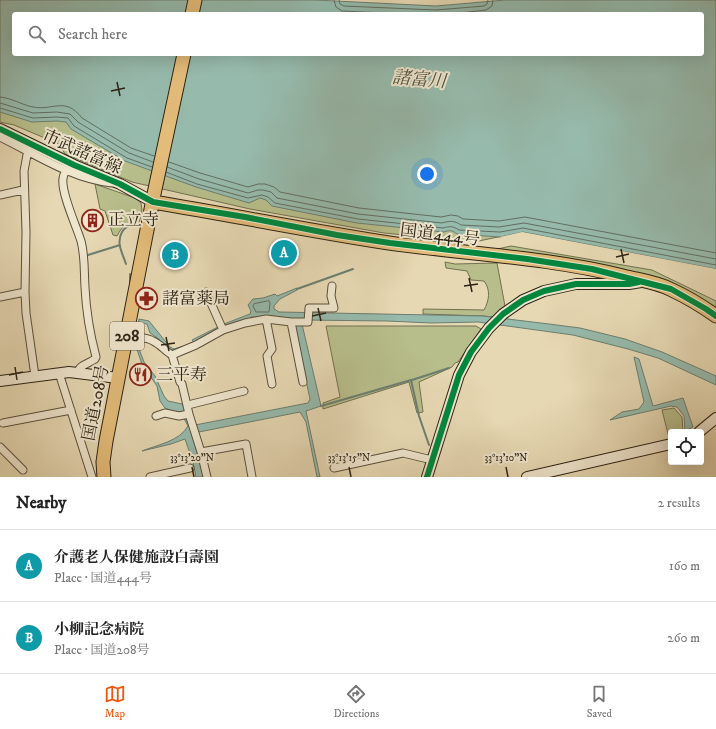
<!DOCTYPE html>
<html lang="en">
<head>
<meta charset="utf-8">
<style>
	:root { --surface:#fff; --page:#f6f6f6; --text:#222; --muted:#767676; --line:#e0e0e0; --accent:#ea580c }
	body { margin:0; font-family:"IM FELL DW Pica","Noto Serif JP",serif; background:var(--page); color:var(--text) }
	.controls { position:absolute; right:12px; bottom:12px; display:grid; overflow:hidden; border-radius:4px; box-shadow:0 4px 16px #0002 }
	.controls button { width:36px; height:36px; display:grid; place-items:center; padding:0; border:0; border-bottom:1px solid var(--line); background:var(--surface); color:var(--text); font:20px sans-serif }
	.you { position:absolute; left:427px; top:174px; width:14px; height:14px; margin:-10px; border:3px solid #fff; border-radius:50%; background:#1a73e8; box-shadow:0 0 0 6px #1a73e833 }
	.badge { display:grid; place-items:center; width:26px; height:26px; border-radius:50%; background:var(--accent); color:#fff; font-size:13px; font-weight:700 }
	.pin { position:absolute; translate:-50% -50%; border:2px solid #fff; box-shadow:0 1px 4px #0006 }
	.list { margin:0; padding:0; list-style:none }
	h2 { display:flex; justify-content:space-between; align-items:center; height:52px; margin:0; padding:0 16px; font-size:17px }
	h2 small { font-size:13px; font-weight:400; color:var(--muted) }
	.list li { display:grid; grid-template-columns:26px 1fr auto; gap:12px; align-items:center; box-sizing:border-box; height:72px; padding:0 16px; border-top:1px solid var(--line) }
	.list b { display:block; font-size:15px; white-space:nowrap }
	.list p { margin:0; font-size:13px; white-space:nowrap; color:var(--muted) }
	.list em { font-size:13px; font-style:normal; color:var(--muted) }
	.icon { flex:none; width:22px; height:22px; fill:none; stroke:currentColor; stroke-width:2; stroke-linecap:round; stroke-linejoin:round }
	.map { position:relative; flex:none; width:716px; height:477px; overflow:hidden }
	.search { position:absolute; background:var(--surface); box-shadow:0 4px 16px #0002; left:12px; right:12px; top:12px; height:44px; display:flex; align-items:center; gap:10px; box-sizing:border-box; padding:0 14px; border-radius:4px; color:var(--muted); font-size:15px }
	.sheet { height:196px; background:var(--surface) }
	nav { display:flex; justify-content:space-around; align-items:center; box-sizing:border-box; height:56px; border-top:1px solid var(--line); background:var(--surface); font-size:11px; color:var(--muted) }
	nav a { display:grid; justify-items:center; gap:2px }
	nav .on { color:var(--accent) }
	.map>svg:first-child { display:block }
</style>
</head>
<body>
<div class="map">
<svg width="716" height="477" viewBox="0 0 716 477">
	<rect width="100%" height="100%" fill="#e6d8b3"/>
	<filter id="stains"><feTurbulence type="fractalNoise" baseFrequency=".005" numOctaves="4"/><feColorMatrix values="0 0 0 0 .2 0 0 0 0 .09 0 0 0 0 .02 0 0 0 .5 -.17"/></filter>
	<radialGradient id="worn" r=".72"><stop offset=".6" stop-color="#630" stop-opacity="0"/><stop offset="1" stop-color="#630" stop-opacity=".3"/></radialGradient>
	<path fill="#b7be8b" stroke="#727050" d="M0 101 73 117 261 189 522 232 474 242 384 233 250 209 132 182 65 154 59 144 14 125 0 122Z
		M95 184 135 198 141 203 142 210 139 224C126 222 123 225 117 236L113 235 105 211 100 209Z
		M511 246 652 270 716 301V312L683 292 493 250Z
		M445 262 455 264 497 263 505 306 493 317 483 316 423 314V309L484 310C489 301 491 290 484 281L471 280 467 271 446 268Z
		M326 326H476L481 329 458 362 455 363 452 367 419 382 423 412 417 413 409 382 323 409V403L340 397Z
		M674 408 682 417 683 432H671V437L669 438 662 410Z"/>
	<path fill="#96baac" stroke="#6c7e70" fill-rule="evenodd" d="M0 0H315L436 6 505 0H716V269L523 232 500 237 457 234C452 230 450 230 444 232L357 223 272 206 266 200 260 198 249 203 196 187 125 161 71 129 66 122 57 121 32 122 0 112ZM14 14H702V54H14Z
		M297 288V290L280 299 274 306V309L279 312 483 316 549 324 580 328 625 339 662 352 716 376V385L658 358 628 349 573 335 478 322 431 323 387 321 305 320 302 324 321 406 306 411 320 477H317L306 422 300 412 199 432 193 437 204 477H196L193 462 185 439 171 444 142 451C157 445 180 441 188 426L182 415 165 408 160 401 157 386 142 364 135 344 136 341 144 362 155 376 164 396 168 401 182 404 184 406 190 426 308 403 310 399 293 319 272 316 251 317 247 321 194 343 192 340 224 324 250 314 251 311 248 305 253 299 263 298 275 294 277 296Z
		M139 319 149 321 170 347 174 349 183 346 185 348C170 352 170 351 158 342L159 339 150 333 147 324 141 323 139 335 137 334Z
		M634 357 639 359 653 406 683 398 693 427 685 431 684 416 677 407 671 406 610 420 622 412 639 409 644 402Z"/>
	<path fill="#e6d8b3" d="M522 232 716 269V271L522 234 502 238 500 237Z"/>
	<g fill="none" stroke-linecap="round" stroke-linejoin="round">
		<path stroke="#626e60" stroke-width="1" d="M334 0 336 7 342 11 408 14
			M339 0 340 4 344 6 436 10 484 6 487 4 488 0
			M451 14 486 10 492 6 493 0
			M0 97C12 98 22 105 33 107 53 111 65 96 82 118L131 148 154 156
			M0 103 33 113 57 112 70 114 78 122 129 153 153 162
			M0 108 33 118 57 117 68 118 74 126 127 158 152 167
			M169 162 200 173 248 187 258 184H265L274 187 280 192 359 208 441 217 451 215 458 216 463 219 499 221 525 217 716 253
			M167 167 199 179 248 193 258 190H263L271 192 277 198 358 214 442 223C449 221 454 220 461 225L499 227 524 223 716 259
			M166 172 197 184 248 198 262 195 268 197 275 203 358 219 443 228C450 226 453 226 459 230L500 232 523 228 716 265
			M269 301 270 303 269 312H256L253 306 254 304Z"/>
		<path stroke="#6c7e70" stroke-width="2" d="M88 255 120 245
			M126 264C122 252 116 243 122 232 126 225 132 225 139 226
			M130 274V282
			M297 289 353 269
			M412 380 449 368
			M321 406 411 380 419 416 429 445"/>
		<defs>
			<path id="street" d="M0 137C35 154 72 179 112 183
				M29 144 24 171 26 232 25 292 26 313 35 376
				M66 170C65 172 63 176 63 179 61 193 76 225 81 241 85 256 84 271 85 287 86 310 90 334 96 357L95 359C90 363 79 365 78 372
				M0 195 23 190
				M206 292 223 330
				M0 297 25 292
				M266 319 272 349 267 356 272 384
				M291 322H308L309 308H334L331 296 332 286
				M128 335C136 339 145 336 153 341 160 344 165 351 172 355L196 345 223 330 245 323 266 319 291 322 303 382
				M172 355 180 382 182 384 189 414 201 452 207 477
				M59 373 92 477
				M188 405 244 391
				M156 416 165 413 179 416 189 414
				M3 423 71 410
				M0 447 23 470
				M201 452 246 444 252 477
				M334 468 403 453 432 460
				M150 477 190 468"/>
			<path id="secondary" d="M0 129 74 165 120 184 153 202
				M0 381 69 372 118 378
				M699 432 716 418
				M427 477 459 375 471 352 489 328 503 314 523 300 544 291 576 284H629L641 282
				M527 477 671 444"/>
			<path id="highway" d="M192 14 195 0
				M153 202C232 215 310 231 389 243 467 254 546 257 623 276 638 280 657 282 672 290 687 297 702 306 716 316
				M104 477 103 462 106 441 154 194 184 54"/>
		</defs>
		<use href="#street" stroke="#5b503c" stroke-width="9"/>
		<use href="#secondary" stroke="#2d2315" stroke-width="12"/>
		<use href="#highway" stroke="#2d2315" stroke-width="15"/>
		<use href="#street" stroke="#efe6ce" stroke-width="7"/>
		<use href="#secondary" stroke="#efe6ce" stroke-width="10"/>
		<use href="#highway" stroke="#e3bc7a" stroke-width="13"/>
		<defs>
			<path id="cycleway" d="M0 129 74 165 120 184 153 202 245 217 337 235 390 243 527 259 592 269 671 289 706 309 716 316
				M427 477 459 375 471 352 489 328 503 314 523 300 544 291 576 284H629L639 282"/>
		</defs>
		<use href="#cycleway" stroke="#efe6ce" stroke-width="8"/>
		<use href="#cycleway" stroke="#00873e" stroke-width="6"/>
	</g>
	<path fill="none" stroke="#2d2315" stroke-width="1.5" d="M117 82 120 96M111 91 125 88M621 249 624 263M616 257 629 254M469 278 472 292M464 286 478 284M318 308 321 321M312 316 326 313M166 337 169 351M161 345 175 343M15 367 17 380M9 375 23 372M192 467 194 477M349 467 351 477M506 467 508 477"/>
	<defs>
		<symbol id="building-ring" viewBox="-11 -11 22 22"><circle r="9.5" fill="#efe6ce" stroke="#8f2418" stroke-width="1.5"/><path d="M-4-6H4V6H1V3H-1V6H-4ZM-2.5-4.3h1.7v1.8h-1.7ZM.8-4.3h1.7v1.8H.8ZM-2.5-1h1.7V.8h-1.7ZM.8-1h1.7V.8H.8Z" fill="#8f2418"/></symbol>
		<symbol id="pharmacy-ring" viewBox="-11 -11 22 22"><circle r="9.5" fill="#efe6ce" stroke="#8f2418" stroke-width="1.5"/><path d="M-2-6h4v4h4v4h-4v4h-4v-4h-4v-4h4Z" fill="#8f2418"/></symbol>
		<symbol id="restaurant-ring" viewBox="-11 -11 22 22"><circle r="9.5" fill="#efe6ce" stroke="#8f2418" stroke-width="1.5"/><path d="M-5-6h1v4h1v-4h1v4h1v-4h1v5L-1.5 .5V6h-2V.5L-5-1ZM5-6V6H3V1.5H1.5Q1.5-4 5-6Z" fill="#8f2418"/></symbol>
	</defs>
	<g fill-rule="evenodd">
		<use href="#building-ring" x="80" y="208" width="25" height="25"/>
		<use href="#pharmacy-ring" x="134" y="286" width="25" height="25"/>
		<use href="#restaurant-ring" x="128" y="362" width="25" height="25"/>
	</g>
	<g text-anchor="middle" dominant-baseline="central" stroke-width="4" stroke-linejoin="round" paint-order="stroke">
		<rect fill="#efe6ce" stroke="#675e4c" stroke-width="1" x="110" y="322" width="34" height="28" rx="3"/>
		<g font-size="16" font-weight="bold" fill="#2d2315">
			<text x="127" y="336">208</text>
		</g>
		<g font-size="17" fill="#2d2315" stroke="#efe6ce">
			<text transform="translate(82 152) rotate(24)">市武諸富線</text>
			<text transform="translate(440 235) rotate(7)">国道444号</text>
			<text transform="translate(96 403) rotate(-79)">国道208号</text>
		</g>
		<g font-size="17" fill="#2d2315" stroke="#efe6ce" text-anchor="start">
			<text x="108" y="220">正立寺</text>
			<text x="162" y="299">諸富薬局</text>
			<text x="156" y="375">三平寿</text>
		</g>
		<g font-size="18" font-style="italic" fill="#4c5042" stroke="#efe6ce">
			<text transform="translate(419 80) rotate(5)">諸富川</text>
		</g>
	</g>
	<g font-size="10" text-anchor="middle" fill="#2d2315" stroke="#efe6ce" stroke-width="4" stroke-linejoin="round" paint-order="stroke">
		<text x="192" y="461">33°13'20"N</text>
		<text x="349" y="461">33°13'15"N</text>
		<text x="506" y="461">33°13'10"N</text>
	</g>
	<rect width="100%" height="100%" filter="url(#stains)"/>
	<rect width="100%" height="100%" fill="url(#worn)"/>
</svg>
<div class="controls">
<button><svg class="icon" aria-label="locate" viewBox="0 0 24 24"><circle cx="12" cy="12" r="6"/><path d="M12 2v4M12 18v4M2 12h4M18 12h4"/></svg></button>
</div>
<div class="you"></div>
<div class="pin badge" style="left:284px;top:253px;background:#0f9aa8">A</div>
<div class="pin badge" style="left:175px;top:255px;background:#0f9aa8">B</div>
<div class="search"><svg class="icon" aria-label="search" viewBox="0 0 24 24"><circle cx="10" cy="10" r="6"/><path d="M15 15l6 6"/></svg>Search here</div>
</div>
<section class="sheet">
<h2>Nearby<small>2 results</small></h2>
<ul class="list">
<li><span class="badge" style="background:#0f9aa8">A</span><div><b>介護老人保健施設白壽園</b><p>Place · 国道444号</p></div><em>160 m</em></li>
<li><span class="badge" style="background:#0f9aa8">B</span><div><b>小柳記念病院</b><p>Place · 国道208号</p></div><em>260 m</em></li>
</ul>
</section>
<nav>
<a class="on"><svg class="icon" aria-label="map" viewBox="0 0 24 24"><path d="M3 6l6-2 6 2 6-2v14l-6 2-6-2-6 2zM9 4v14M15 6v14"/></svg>Map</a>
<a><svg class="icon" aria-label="directions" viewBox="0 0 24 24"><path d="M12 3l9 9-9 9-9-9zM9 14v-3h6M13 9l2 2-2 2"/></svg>Directions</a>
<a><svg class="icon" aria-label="saved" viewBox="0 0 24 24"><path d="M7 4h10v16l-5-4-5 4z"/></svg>Saved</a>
</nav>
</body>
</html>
